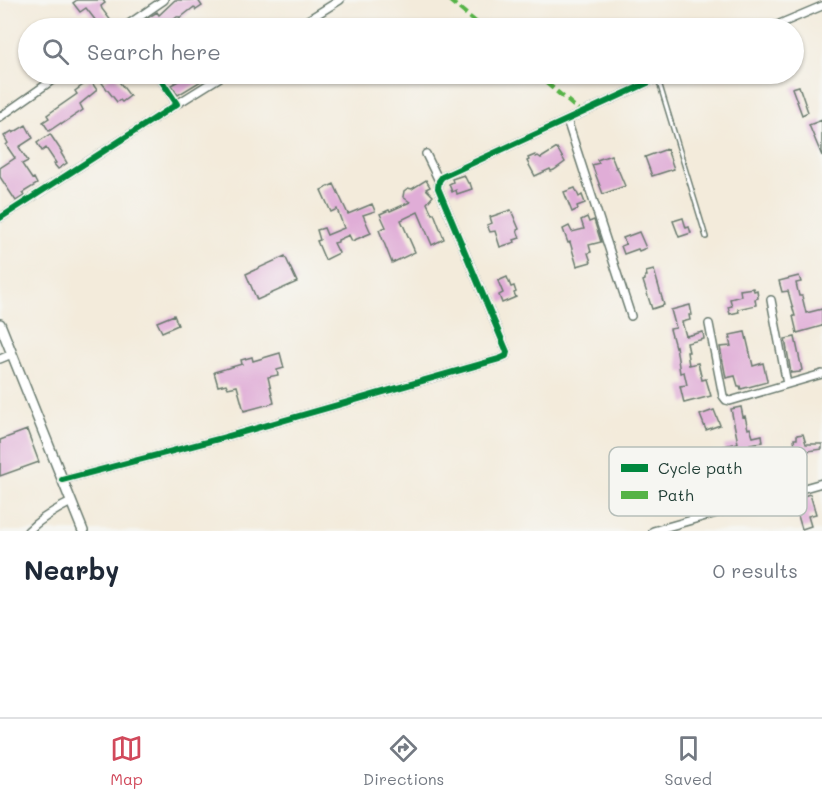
<!DOCTYPE html>
<html lang="en">
<head>
<meta charset="utf-8">
<style>
	:root { --surface:#fff; --page:#f6f6f7; --text:#1f2937; --muted:#747a83; --line:#e0e1e3; --accent:#d1495b }
	body { margin:0; font-family:Mali,sans-serif; background:var(--page); color:var(--text) }
	.list { margin:0; padding:0; list-style:none }
	h2 { display:flex; justify-content:space-between; align-items:center; height:78px; margin:0; padding:0 24px; font-size:26px }
	h2 small { font-size:20px; font-weight:400; color:var(--muted) }
	.icon { flex:none; width:33px; height:33px; fill:none; stroke:currentColor; stroke-width:2; stroke-linecap:round; stroke-linejoin:round }
	.map { position:relative; flex:none; width:822px; height:531px; overflow:hidden }
	.search { position:absolute; background:var(--surface); box-shadow:0 2px 4px #0004; left:18px; right:18px; top:18px; height:66px; display:flex; align-items:center; gap:15px; box-sizing:border-box; padding:0 21px; border-radius:33px; color:var(--muted); font-size:22px }
	.sheet { height:186px; background:var(--surface) }
	nav { display:flex; justify-content:space-around; align-items:center; box-sizing:border-box; height:84px; border-top:2px solid var(--line); background:var(--surface); font-size:16px; color:var(--muted) }
	nav a { display:grid; justify-items:center; gap:3px }
	nav .on { color:var(--accent) }
	.map>svg:first-child { display:block }
</style>
</head>
<body>
<div class="map">
<svg width="822" height="531" viewBox="0 0 822 531">
	<rect width="100%" height="100%" fill="#f6f6f2"/>
	<filter id="ink" filterUnits="userSpaceOnUse"><feTurbulence type="fractalNoise" baseFrequency=".0167" numOctaves="2"/><feDisplacementMap in="SourceGraphic" scale="12" xChannelSelector="R" yChannelSelector="G"/><feConvolveMatrix kernelMatrix="1 2 1 2 8 2 1 2 1" color-interpolation-filters="sRGB"/></filter>
	<filter id="wash" filterUnits="userSpaceOnUse"><feTurbulence type="fractalNoise" baseFrequency=".008" numOctaves="4" result="noise"/><feDisplacementMap in="SourceGraphic" scale="24" xChannelSelector="R" yChannelSelector="G"/><feGaussianBlur stdDeviation="1.35" result="paint"/><feColorMatrix in="noise" values="0 0 0 0 0 0 0 0 0 0 0 0 0 0 0 0 0 1.4 0 .05"/><feComposite in="paint" operator="in"/></filter>
	<g filter="url(#wash)">
		<rect width="100%" height="100%" fill="#f3ebdb"/>
		<g id="blocks">
			<path fill="#e0add7" d="M77 0H103L105 3 101 6 102 9 112 22 104 28H100L95 22 96 21 86 8 80 12 73 3Z
				M175 0H198L202 6 196 10 194 7 180 18V17H177L162 28H132L157 12 159 15Z
				M191 74H196L201 81 178 95 171 85Z
				M114 75 130 96 122 102 120 100 117 102 102 83Z
				M90 80 97 90 80 104 83 110 62 124 61 123 49 131 43 122 49 118 47 115 77 94 75 91Z
				M799 86 808 112 802 115 792 88Z
				M822 120V156L809 125Z
				M26 125 33 138 19 147 28 161 22 164 32 179 34 178 37 184 22 193 24 196 16 201 0 177V168L15 158 6 145 8 143 4 136 12 131 13 133Z
				M50 134 62 152 61 153 67 163 58 169 54 164 56 163 46 148 42 151 37 143Z
				M557 148 565 162 554 170 551 171 550 169 535 176 527 161 529 160 528 158 535 155 536 157 538 156 541 158Z
				M667 149 674 169 652 176 645 157Z
				M611 155 616 168 617 167 625 186 603 194 592 165 599 163 597 160Z
				M464 175 468 183H470L472 189 457 194 456 190 452 192 449 184 453 182 452 179Z
				M426 180 430 187 426 189 433 196 427 203 432 214 434 213 444 239 432 245 418 212 401 220 415 252 392 263 379 230 386 227 380 214 389 210 390 211 410 202 403 197 404 191 408 188 412 189Z
				M334 184 348 214 372 204 375 211 363 215 371 233 352 241 349 235 338 240V242L334 243 339 253 325 260 317 241 320 240 317 230 324 228 327 235 344 228 337 209 331 212 321 190Z
				M575 188 579 197 582 195 585 203 577 206 578 209 572 212 564 192Z
				M511 210 519 229 517 230 520 238 514 240 515 242 500 247 495 231 490 232 487 225 492 223 490 217Z
				M587 217 589 222 594 220 601 242 589 245 591 252 588 253 591 262 577 266 570 242 568 243 563 229 569 226 572 232 584 229 581 220Z
				M683 218 686 228 689 227 691 233 679 237 673 221Z
				M639 232 646 248 639 251 638 249 624 254 621 246 626 244 623 238Z
				M285 256 297 282 257 300 246 274Z
				M654 270 664 305 652 309 643 281 645 280V276H647L646 272Z
				M799 276 801 282 796 283 799 296H802L806 313 822 309V326L797 333 793 316H795L788 291 782 292 779 281Z
				M507 277 511 287 514 286 516 292 514 293 516 297 502 303 499 295 503 293 498 281Z
				M753 288 754 291 757 290 758 298 755 299 756 305 738 309 739 312 730 314 728 307 732 306 730 299 741 296 740 290Z
				M690 305 692 315H689L690 320 682 322 686 336 703 332 704 339 687 343 689 352H687L689 365 698 363 702 380 706 379 711 396 684 403 680 386 687 385 684 372 680 373 676 346 675 347 670 329 676 328 671 310Z
				M174 315 178 325 162 332 157 322Z
				M745 332 753 366 763 363 767 380V382L741 389 740 386H738L735 376 726 378 720 347 731 346 729 339H731L730 335Z
				M795 337 802 370 800 371V372L791 373 785 339Z
				M280 353 284 368 277 370 278 375 268 377 274 403 244 411 237 386 228 388 226 384 218 386 214 372 242 364 241 360 252 357 253 361Z
				M741 407 743 417 745 416 748 429 750 428 753 437 762 435 763 442 750 444 752 461 754 463 766 461 772 481 749 486 745 485 743 478 727 482 726 479 723 480 720 467 726 465 724 454 726 453 724 446 738 443 731 409Z
				M714 410 720 425 706 430 700 415Z
				M27 430 39 462 0 476V440Z
				M803 434 806 444H822V449L807 451 808 454 799 456 798 452H796L794 439H797V435Z
				M810 494 816 514 808 516 811 526 802 529 793 499Z"/>
		</g>
	</g>
	<g filter="url(#ink)">
		<use href="#blocks" fill-opacity="0" stroke="#697a6e" stroke-width="1.5"/>
		<g fill="none" stroke-linecap="round" stroke-linejoin="round">
			<defs>
				<path id="lane" d="M658 79 706 237"/>
				<path id="street" d="M123 28 164 0
					M295 28 340 0
					M770 28 822 6
					M177 104 225 74
					M0 117 61 74
					M567 120 631 316
					M426 154 439 181
					M0 218 177 104 157 74
					M771 300 787 384
					M709 324 723 396 726 400 730 401 822 374
					M0 359 12 354
					M62 480 222 438 499 359 506 356 507 352 438 188 439 181 442 177 667 74
					M28 531C41 518 55 510 71 502
					M653 531 822 483"/>
				<path id="secondary" d="M0 324 83 531"/>
			</defs>
			<use href="#lane" stroke="#697a6e" stroke-width="6"/>
			<use href="#street" stroke="#697a6e" stroke-width="10"/>
			<use href="#secondary" stroke="#697a6e" stroke-width="12"/>
			<use href="#lane" stroke="#fff" stroke-width="3"/>
			<use href="#street" stroke="#fff" stroke-width="7"/>
			<use href="#secondary" stroke="#fff" stroke-width="9"/>
			<path stroke="#55b346" stroke-width="4.5" stroke-dasharray="9 4.5" stroke-linecap="butt" d="M449 0 483 28
				M536 74 581 112"/>
			<defs>
				<path id="cycleway" d="M0 218 177 104 157 74
					M62 480 222 438 499 359 506 356 507 352 438 188 439 181 442 177 667 74"/>
			</defs>
			<use href="#cycleway" stroke="#f6f6f2" stroke-width="10"/>
			<use href="#cycleway" stroke="#00873e" stroke-width="6"/>
		</g>
	</g>
	<rect x="609" y="447" width="198" height="69" rx="9" fill="#f6f6f2" stroke="#b6beb9" stroke-width="1.5"/>
	<rect x="621" y="464" width="27" height="8" fill="#00873e"/>
	<rect x="621" y="491" width="27" height="8" fill="#55b346"/>
	<g font-size="16" fill="#1f3d34">
		<text x="658" y="474">Cycle path</text>
		<text x="658" y="501">Path</text>
	</g>
</svg>
<div class="search"><svg class="icon" aria-label="search" viewBox="0 0 24 24"><circle cx="10" cy="10" r="6"/><path d="M15 15l6 6"/></svg>Search here</div>
</div>
<section class="sheet">
<h2>Nearby<small>0 results</small></h2>
<ul class="list">
</ul>
</section>
<nav>
<a class="on"><svg class="icon" aria-label="map" viewBox="0 0 24 24"><path d="M3 6l6-2 6 2 6-2v14l-6 2-6-2-6 2zM9 4v14M15 6v14"/></svg>Map</a>
<a><svg class="icon" aria-label="directions" viewBox="0 0 24 24"><path d="M12 3l9 9-9 9-9-9zM9 14v-3h6M13 9l2 2-2 2"/></svg>Directions</a>
<a><svg class="icon" aria-label="saved" viewBox="0 0 24 24"><path d="M7 4h10v16l-5-4-5 4z"/></svg>Saved</a>
</nav>
</body>
</html>
